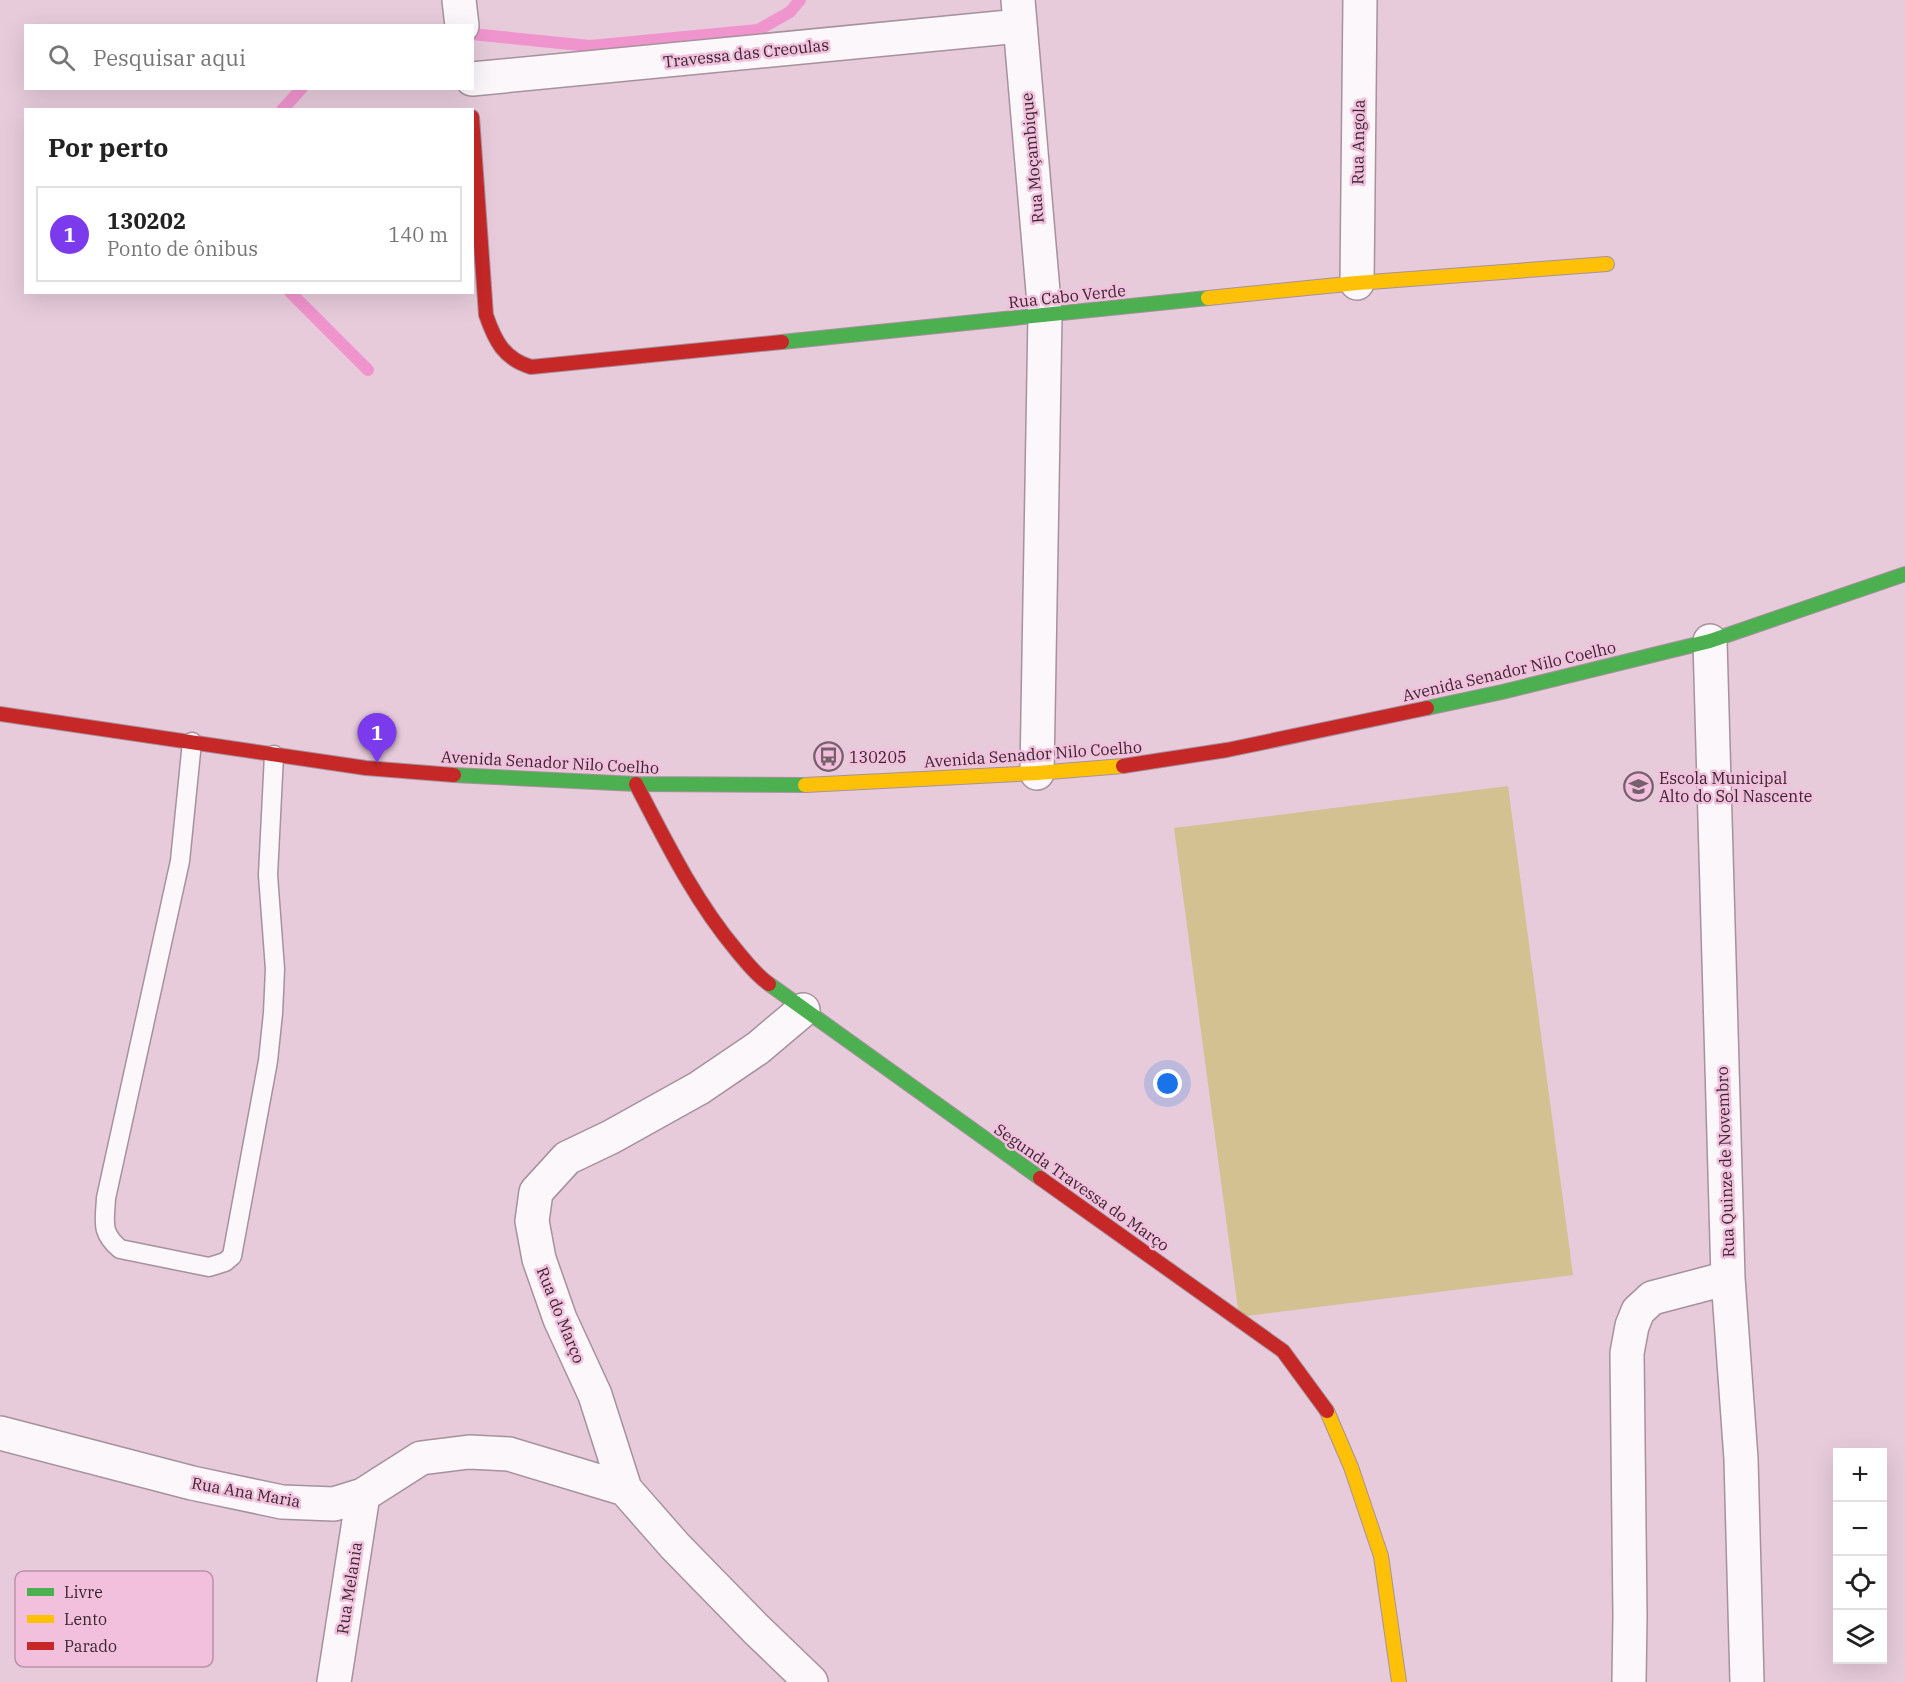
<!DOCTYPE html>
<html lang="pt">
<head>
<meta charset="utf-8">
<style>
	:root { --surface:#fff; --page:#f6f6f6; --text:#222; --muted:#767676; --line:#e0e0e0; --accent:#7c3aed }
	body { margin:0; font-family:"IBM Plex Serif",serif; background:var(--page); color:var(--text) }
	.controls { position:absolute; right:18px; bottom:18px; display:grid; overflow:hidden; border-radius:0px; box-shadow:0 6px 24px #0002 }
	.controls button { width:54px; height:54px; display:grid; place-items:center; padding:0; border:0; border-bottom:2px solid var(--line); background:var(--surface); color:var(--text); font:30px sans-serif }
	.you { position:absolute; left:1168px; top:1084px; width:21px; height:21px; margin:-15px; border:4px solid #fff; border-radius:50%; background:#1a73e8; box-shadow:0 0 0 9px #1a73e833 }
	.badge { display:grid; place-items:center; width:39px; height:39px; border-radius:50%; background:var(--accent); color:#fff; font-size:20px; font-weight:700 }
	.pin { position:absolute; translate:-50% -50px; filter:drop-shadow(0 2px 3px #0008) }
	.pin::after { content:''; position:absolute; top:32px; width:21px; height:18px; background:inherit; clip-path:polygon(0 0,100% 0,50% 100%) }
	.list { margin:0; padding:0; list-style:none }
	h2 { display:flex; justify-content:space-between; align-items:center; height:78px; margin:0; padding:0 24px; font-size:26px }
	h2 small { font-size:20px; font-weight:400; color:var(--muted) }
	.list li { display:grid; grid-template-columns:39px 1fr auto; gap:18px; align-items:center; box-sizing:border-box; height:96px; margin:0 12px 12px; padding:0 12px; border:2px solid var(--line); border-radius:0px }
	.list b { display:block; font-size:22px; white-space:nowrap }
	.list p { margin:0; font-size:20px; white-space:nowrap; color:var(--muted) }
	.list em { font-size:20px; font-style:normal; color:var(--muted) }
	.icon { flex:none; width:33px; height:33px; fill:none; stroke:currentColor; stroke-width:2; stroke-linecap:round; stroke-linejoin:round }
	.map { position:relative; flex:none; width:1905px; height:1682px; overflow:hidden }
	.search { position:absolute; background:var(--surface); box-shadow:0 6px 24px #0002; left:24px; top:24px; width:450px; height:66px; display:flex; align-items:center; gap:15px; box-sizing:border-box; padding:0 21px; border-radius:0px; color:var(--muted); font-size:22px }
	.panel { position:absolute; background:var(--surface); box-shadow:0 6px 24px #0002; left:24px; top:108px; width:450px; height:186px; border-radius:0px }
	.map>svg:first-child { display:block }
</style>
</head>
<body>
<div class="map">
<svg width="1905" height="1682" viewBox="0 0 1905 1682">
	<rect width="100%" height="100%" fill="#e7cbdb"/>
	<path fill="#d3c192" d="M1508 786 1573 1275 1239 1317 1174 828Z"/>
	<g fill="none" stroke-linecap="round" stroke-linejoin="round">
		<path stroke="#f094ce" stroke-width="12" d="M472 34 590 46 758 30 790 12 800 0
			M282 110 302 88
			M290 292 368 370"/>
		<defs>
			<path id="lane" d="M192 742 180 861 106 1198C105 1222 100 1232 120 1249L209 1267 225 1262 232 1256 268 1061 273 1013 275 969 268 875 274 755"/>
			<path id="street" d="M459 0 462 26
				M1018 0 1045 315 1037 773
				M472 79 1020 26
				M1357 283 1360 0
				M1710 641 1728 1278 1741 1459 1747 1682
				M803 1010 758 1048 699 1088 611 1137 567 1158 536 1192 532 1221 539 1259 560 1319 595 1395 625 1489 675 1546 756 1629 811 1682
				M0 1433 192 1483 282 1502 334 1504 363 1495 421 1458 469 1452 509 1454 625 1489
				M334 1682 363 1495
				M1629 1682 1630 1616 1627 1353 1632 1326 1638 1311 1652 1298 1728 1278"/>
			<path id="fast" d="M782 342 1208 298
				M1427 708 1502 692 1710 641 1905 574
				M454 775 636 784 805 785
				M769 984 1040 1178"/>
			<path id="slow" d="M1208 298 1357 283 1607 264
				M805 785 1037 773 1123 766
				M1327 1411 1351 1467 1381 1556 1399 1682"/>
			<path id="jam" d="M472 117 486 315C495 341 504 359 531 367L782 342
				M0 714 366 768 454 775
				M1123 766 1227 750 1427 708
				M636 784C666 842 695 901 737 951 747 963 756 975 769 984
				M1040 1178 1283 1351 1327 1411"/>
		</defs>
		<use href="#lane" stroke="#a6919d" stroke-width="21"/>
		<use href="#street" stroke="#a6919d" stroke-width="36"/>
		<use href="#fast" stroke="#a6919d" stroke-width="16"/>
		<use href="#slow" stroke="#a6919d" stroke-width="16"/>
		<use href="#jam" stroke="#a6919d" stroke-width="16"/>
		<use href="#lane" stroke="#fbf7fa" stroke-width="18"/>
		<use href="#street" stroke="#fbf7fa" stroke-width="33"/>
		<use href="#fast" stroke="#4caf50" stroke-width="14"/>
		<use href="#slow" stroke="#ffc107" stroke-width="14"/>
		<use href="#jam" stroke="#c62828" stroke-width="14"/>
	</g>
	<defs>
		<symbol id="bus-ring" viewBox="-11 -11 22 22"><circle r="9.5" fill="#f2c0dd" stroke="#76606c" stroke-width="1.5"/><path d="M-5-6H5V4H4V6H2V4H-2V6H-4V4H-5ZM-3.5-4V0h7V-4ZM-3.5 1.2v1.5H-2V1.2ZM2 1.2v1.5H3.5V1.2Z" fill="#76606c"/></symbol>
		<symbol id="school-ring" viewBox="-11 -11 22 22"><circle r="9.5" fill="#f2c0dd" stroke="#76606c" stroke-width="1.5"/><path d="M0-5L7-2L0 1L-7-2ZM-4 1L0 2.5L4 1V4Q0 6-4 4Z" fill="#76606c"/></symbol>
	</defs>
	<g fill-rule="evenodd">
		<use href="#bus-ring" x="812" y="740" width="33" height="33"/>
		<use href="#school-ring" x="1622" y="770" width="33" height="33"/>
	</g>
	<g text-anchor="middle" dominant-baseline="central" stroke-width="5" stroke-linejoin="round" paint-order="stroke">
		<g font-size="16" fill="#392631" stroke="#f2c0dd">
			<text transform="translate(746 53) rotate(-6)">Travessa das Creoulas</text>
			<text transform="translate(1358 142) rotate(-89)">Rua Angola</text>
			<text transform="translate(1032 158) rotate(-95)">Rua Moçambique</text>
			<text transform="translate(1067 296) rotate(-6)">Rua Cabo Verde</text>
			<text transform="translate(1509 671) rotate(-13)">Avenida Senador Nilo Coelho</text>
			<text transform="translate(1033 754) rotate(-4)">Avenida Senador Nilo Coelho</text>
			<text transform="translate(550 762) rotate(3)">Avenida Senador Nilo Coelho</text>
			<text transform="translate(1725 1162) rotate(-92)">Rua Quinze de Novembro</text>
			<text transform="translate(1082 1187) rotate(35)">Segunda Travessa do Março</text>
			<text transform="translate(561 1315) rotate(68)">Rua do Março</text>
			<text transform="translate(246 1492) rotate(10)">Rua Ana Maria</text>
			<text transform="translate(349 1588) rotate(-81)">Rua Melania</text>
		</g>
		<g font-size="16" fill="#392631" stroke="#f2c0dd" text-anchor="start">
			<text x="849" y="757">130205</text>
			<text x="1659" y="778">Escola Municipal<tspan x="1659" dy="18">Alto do Sol Nascente</tspan></text>
		</g>
	</g>
	<rect x="15" y="1571" width="198" height="96" rx="9" fill="#f2c0dd" stroke="#ba92a9" stroke-width="1.5"/>
	<rect x="27" y="1588" width="27" height="8" fill="#4caf50"/>
	<rect x="27" y="1615" width="27" height="8" fill="#ffc107"/>
	<rect x="27" y="1642" width="27" height="8" fill="#c62828"/>
	<g font-size="16" fill="#392631">
		<text x="64" y="1598">Livre</text>
		<text x="64" y="1625">Lento</text>
		<text x="64" y="1652">Parado</text>
	</g>
</svg>
<div class="controls">
<button>+</button>
<button>−</button>
<button><svg class="icon" aria-label="locate" viewBox="0 0 24 24"><circle cx="12" cy="12" r="6"/><path d="M12 2v4M12 18v4M2 12h4M18 12h4"/></svg></button>
<button><svg class="icon" aria-label="layers" viewBox="0 0 24 24"><path d="M12 4l9 5-9 5-9-5zM3 14l9 5 9-5"/></svg></button>
</div>
<div class="you"></div>
<div class="pin badge" style="left:377px;top:763px">1</div>
<div class="search"><svg class="icon" aria-label="search" viewBox="0 0 24 24"><circle cx="10" cy="10" r="6"/><path d="M15 15l6 6"/></svg>Pesquisar aqui</div>
<section class="panel">
<h2>Por perto<small></small></h2>
<ul class="list">
<li><span class="badge">1</span><div><b>130202</b><p>Ponto de ônibus</p></div><em>140 m</em></li>
</ul>
</section>
</div>
</body>
</html>
